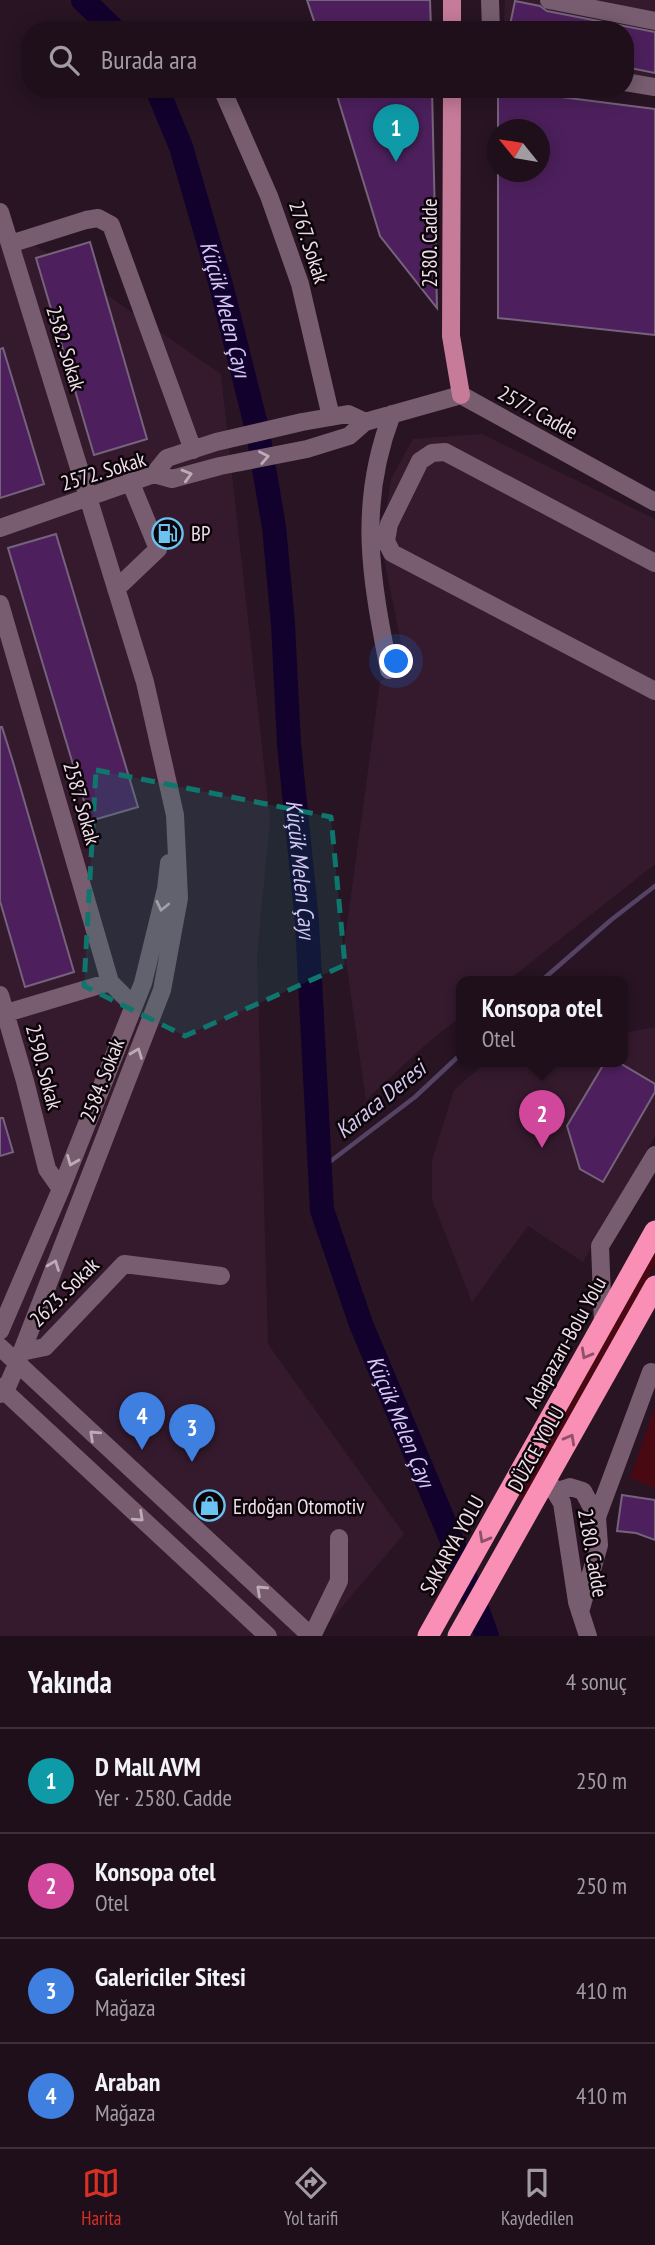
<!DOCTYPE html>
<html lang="tr">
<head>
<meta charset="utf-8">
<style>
	:root { --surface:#1e0f1a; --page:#2b1d27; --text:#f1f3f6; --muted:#a19ca2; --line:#3c2f39; --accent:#d93025 }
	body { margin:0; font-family:"PT Sans Narrow",sans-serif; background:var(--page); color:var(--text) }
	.compass { position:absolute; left:487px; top:119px; width:63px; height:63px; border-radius:50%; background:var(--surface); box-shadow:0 4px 18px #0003; rotate:300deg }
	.you { position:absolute; left:397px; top:662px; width:24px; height:24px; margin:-18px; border:5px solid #fff; border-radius:50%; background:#1a73e8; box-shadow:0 0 0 10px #1a73e833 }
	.badge { display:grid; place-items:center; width:46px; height:46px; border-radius:50%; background:var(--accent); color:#fff; font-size:23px; font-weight:700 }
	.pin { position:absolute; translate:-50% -58px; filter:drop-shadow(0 2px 4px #0008) }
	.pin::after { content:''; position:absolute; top:37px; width:24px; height:21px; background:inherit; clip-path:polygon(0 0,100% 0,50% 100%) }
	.popup { position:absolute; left:456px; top:976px; width:172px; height:91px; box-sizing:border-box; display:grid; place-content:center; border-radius:14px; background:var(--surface); filter:drop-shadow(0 2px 5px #0005); font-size:23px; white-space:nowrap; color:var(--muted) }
	.popup b { font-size:26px; color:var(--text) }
	.popup::after { content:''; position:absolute; left:50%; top:100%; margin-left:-14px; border:14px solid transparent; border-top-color:var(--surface) }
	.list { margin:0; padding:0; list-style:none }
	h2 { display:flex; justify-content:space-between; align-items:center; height:91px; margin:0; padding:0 28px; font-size:30px }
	h2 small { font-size:23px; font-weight:400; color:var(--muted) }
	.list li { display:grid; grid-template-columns:46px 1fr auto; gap:21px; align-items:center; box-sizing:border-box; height:105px; padding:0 28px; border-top:2px solid var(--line) }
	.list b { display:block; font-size:26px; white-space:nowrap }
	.list p { margin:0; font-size:23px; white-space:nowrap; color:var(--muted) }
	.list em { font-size:23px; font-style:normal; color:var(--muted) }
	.icon { flex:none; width:38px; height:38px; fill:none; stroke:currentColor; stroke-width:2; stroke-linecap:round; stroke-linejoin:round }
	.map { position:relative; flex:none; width:655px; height:1636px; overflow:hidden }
	.search { position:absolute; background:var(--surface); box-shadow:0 4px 18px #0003; left:21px; right:21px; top:21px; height:77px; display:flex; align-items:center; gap:18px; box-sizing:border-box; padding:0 24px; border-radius:28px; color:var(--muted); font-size:26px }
	.sheet { height:511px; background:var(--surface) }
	nav { display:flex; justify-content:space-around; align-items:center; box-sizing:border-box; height:98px; border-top:2px solid var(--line); background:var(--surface); font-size:19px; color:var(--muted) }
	nav a { display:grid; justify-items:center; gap:4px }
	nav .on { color:var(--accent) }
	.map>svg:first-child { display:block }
</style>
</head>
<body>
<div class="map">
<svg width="655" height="1636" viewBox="0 0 655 1636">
	<rect width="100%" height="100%" fill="#281423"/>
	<path fill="#351a2e" d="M505 0H655V94L625 89V30H504Z
		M0 221 221 374 270 820 257 956 268 1344 404 1534 317 1636H0Z
		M482 434 655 519V864L506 982H462L461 1016 423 1047 366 1100 344 947 380 682 395 672 405 662 381 544 391 479 413 439Z
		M655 1027V1136L583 1262 528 1226 472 1302 432 1200V1160L454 1090 486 1062H622L623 1033Z"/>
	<path fill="#490913" d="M655 1248V1265L523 1502 518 1498Z
		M655 1407V1488L630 1478Z"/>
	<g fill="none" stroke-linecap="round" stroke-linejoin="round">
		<path stroke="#544365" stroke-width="4.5" d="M540 982 611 920 655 886
			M319 1170 415 1097 462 1053"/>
		<g stroke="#12002d" stroke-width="24">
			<path d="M83 0 114 30"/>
			<path id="s1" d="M157 89 181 147 221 285 258 433 274 527 283 624 289 744 307 922 322 1210 361 1324 450 1536 487 1636"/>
		</g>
	</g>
	<path fill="#4d205d" stroke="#75637c" stroke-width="2" d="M307 0H430L431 30H317Z
		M515 1 540 6 547 11 655 32V73L625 67V30H509Z
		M335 89H432L437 308 380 236Z
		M498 89 655 109V335L498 318V172H540V130H498Z
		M90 242 147 439 94 455 36 258Z
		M3 348 44 484 0 498V349Z
		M56 534 138 807 90 821 8 548Z
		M0 727H2L13 762 74 972 25 987 0 901Z
		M605 1062H618L655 1084V1092L603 1182 580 1169 567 1126Z
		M0 1118H3L13 1152 0 1156Z
		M622 1495 655 1500V1540L636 1533 617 1531Z"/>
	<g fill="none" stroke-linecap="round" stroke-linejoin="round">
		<path stroke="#775d6f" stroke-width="18" d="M490 0 491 30
			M549 0 655 21
			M625 82 655 87
			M222 89 269 196 300 284 331 417
			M0 212 145 682 175 815 179 898 162 990 17 1364 5 1392 0 1394
			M10 244 86 220 98 218 111 225 193 450
			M154 474 167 458 216 442 302 422 348 414 365 422
			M0 528 154 474 172 479 220 466 307 449 349 436 365 422 461 395 655 502
			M655 563 445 452 432 453 420 461 389 524 386 541 392 553 655 691
			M116 589 158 549 130 481
			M0 604 110 982 134 1006
			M389 670C371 578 357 505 392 414
			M0 995 25 1081 47 1169 61 1189
			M0 1015 110 982
			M603 1323 600 1246 655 1155
			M0 1331 61 1189 143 983 166 889 169 863
			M0 1347 311 1636
			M21 1352 45 1347 124 1264 221 1276
			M0 1387 268 1636
			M548 1480 562 1503 577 1602 588 1636
			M555 1492 570 1487 583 1491 597 1517
			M580 1612 599 1545 597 1517 651 1372
			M312 1636 339 1581V1538"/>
		<path stroke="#c67b99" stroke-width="18" d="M452 30V0
			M452 89 451 336 461 395"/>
		<path stroke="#fa8fb5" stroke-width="21" d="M428 1636 655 1231
			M458 1636 655 1286"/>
	</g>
	<defs><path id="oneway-chevron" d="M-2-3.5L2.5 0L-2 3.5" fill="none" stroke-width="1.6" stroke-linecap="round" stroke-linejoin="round" transform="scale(1.75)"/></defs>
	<g stroke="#beaab8">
		<use href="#oneway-chevron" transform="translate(264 457) rotate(-11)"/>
		<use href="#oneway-chevron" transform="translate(187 475) rotate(-16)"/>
		<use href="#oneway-chevron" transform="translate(162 906) rotate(103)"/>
		<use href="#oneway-chevron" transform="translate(137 1053) rotate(-69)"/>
		<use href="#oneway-chevron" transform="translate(72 1161) rotate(112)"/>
		<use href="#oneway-chevron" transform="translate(54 1265) rotate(-69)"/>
		<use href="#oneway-chevron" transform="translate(94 1435) rotate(-137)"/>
		<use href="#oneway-chevron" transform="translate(139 1517) rotate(43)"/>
		<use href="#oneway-chevron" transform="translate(261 1590) rotate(-137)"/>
	</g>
	<g stroke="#8f5068">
		<use href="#oneway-chevron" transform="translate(586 1354) rotate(119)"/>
		<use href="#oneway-chevron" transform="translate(570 1439) rotate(-61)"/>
		<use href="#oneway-chevron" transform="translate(484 1538) rotate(119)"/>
	</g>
	<path fill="#0f766e" fill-opacity="0.2" stroke="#0f766e" stroke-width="5" stroke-dasharray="14 9" stroke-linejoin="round" d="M96 770 331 817 345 965 185 1036 84 986Z"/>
	<defs>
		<symbol id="fuel-ring" viewBox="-11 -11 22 22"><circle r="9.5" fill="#0c0409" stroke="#6bc3f2" stroke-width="1.5"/><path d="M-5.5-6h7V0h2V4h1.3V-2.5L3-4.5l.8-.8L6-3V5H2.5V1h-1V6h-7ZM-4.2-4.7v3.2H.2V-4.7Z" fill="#6bc3f2"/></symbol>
		<symbol id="shop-ring" viewBox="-11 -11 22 22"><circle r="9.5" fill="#0c0409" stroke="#6bc3f2" stroke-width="1.5"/><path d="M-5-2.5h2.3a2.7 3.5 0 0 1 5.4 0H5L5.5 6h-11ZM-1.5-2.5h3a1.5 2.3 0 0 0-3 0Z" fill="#6bc3f2"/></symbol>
	</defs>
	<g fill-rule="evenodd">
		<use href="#fuel-ring" x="150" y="516" width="35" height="35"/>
		<use href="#shop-ring" x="192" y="1488" width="35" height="35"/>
	</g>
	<g text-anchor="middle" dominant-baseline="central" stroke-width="5" stroke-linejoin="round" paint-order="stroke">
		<g font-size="21" fill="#eddee8" stroke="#0c0409">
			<text transform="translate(309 242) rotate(72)">2767. Sokak</text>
			<text transform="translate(429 243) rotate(-90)">2580. Cadde</text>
			<text transform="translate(66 348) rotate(73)">2582. Sokak</text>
			<text transform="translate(538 412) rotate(29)">2577. Cadde</text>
			<text transform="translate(103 471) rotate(-17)">2572. Sokak</text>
			<text transform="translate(82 803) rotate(74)">2587. Sokak</text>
			<text transform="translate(44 1067) rotate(75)">2590. Sokak</text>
			<text transform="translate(102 1080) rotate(-69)">2584. Sokak</text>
			<text transform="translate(64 1292) rotate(-45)">2623. Sokak</text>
			<text transform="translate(565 1342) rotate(-61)">Adapazarı-Bolu Yolu</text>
			<text transform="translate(536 1449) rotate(-61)">DÜZCE YOLU</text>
			<text transform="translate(452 1545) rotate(-61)">SAKARYA YOLU</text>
			<text transform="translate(593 1553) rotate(80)">2180. Cadde</text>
		</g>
		<g font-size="21" fill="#eddee8" stroke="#0c0409" text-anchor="start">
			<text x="191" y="533">BP</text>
			<text x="233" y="1506">Erdoğan Otomotiv</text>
		</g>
		<g font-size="23" font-style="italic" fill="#d2c8f1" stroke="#0c0409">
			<text stroke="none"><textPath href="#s1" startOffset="231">Küçük Melen Çayı</textPath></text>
			<text stroke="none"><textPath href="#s1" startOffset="798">Küçük Melen Çayı</textPath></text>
			<text transform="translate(380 1099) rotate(-39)">Karaca Deresi</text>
			<text stroke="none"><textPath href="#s1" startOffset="1365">Küçük Melen Çayı</textPath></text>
		</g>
	</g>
</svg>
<svg class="compass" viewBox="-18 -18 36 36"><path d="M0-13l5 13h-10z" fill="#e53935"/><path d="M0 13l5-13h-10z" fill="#a19ca2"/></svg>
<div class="you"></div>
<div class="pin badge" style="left:396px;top:162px;background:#0f9aa8">1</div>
<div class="pin badge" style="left:542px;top:1148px;background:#d1479c">2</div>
<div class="popup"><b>Konsopa otel</b>Otel</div>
<div class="pin badge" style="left:192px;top:1462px;background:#3f7fe0">3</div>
<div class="pin badge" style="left:142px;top:1450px;background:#3f7fe0">4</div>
<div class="search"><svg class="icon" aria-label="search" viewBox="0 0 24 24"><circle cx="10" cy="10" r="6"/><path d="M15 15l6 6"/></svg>Burada ara</div>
</div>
<section class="sheet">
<h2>Yakında<small>4 sonuç</small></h2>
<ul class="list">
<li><span class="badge" style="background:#0f9aa8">1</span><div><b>D Mall AVM</b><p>Yer · 2580. Cadde</p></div><em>250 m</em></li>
<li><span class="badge" style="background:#d1479c">2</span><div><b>Konsopa otel</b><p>Otel</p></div><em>250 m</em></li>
<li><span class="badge" style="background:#3f7fe0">3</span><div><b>Galericiler Sitesi</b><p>Mağaza</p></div><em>410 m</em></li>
<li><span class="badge" style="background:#3f7fe0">4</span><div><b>Araban</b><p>Mağaza</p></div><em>410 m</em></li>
</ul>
</section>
<nav>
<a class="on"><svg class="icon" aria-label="map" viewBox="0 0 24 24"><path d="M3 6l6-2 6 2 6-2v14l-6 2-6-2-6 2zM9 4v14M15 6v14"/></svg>Harita</a>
<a><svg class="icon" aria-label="directions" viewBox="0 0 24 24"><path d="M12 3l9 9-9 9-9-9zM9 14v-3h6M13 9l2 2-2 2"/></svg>Yol tarifi</a>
<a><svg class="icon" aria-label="saved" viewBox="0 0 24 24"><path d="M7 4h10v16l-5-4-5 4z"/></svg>Kaydedilen</a>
</nav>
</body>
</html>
